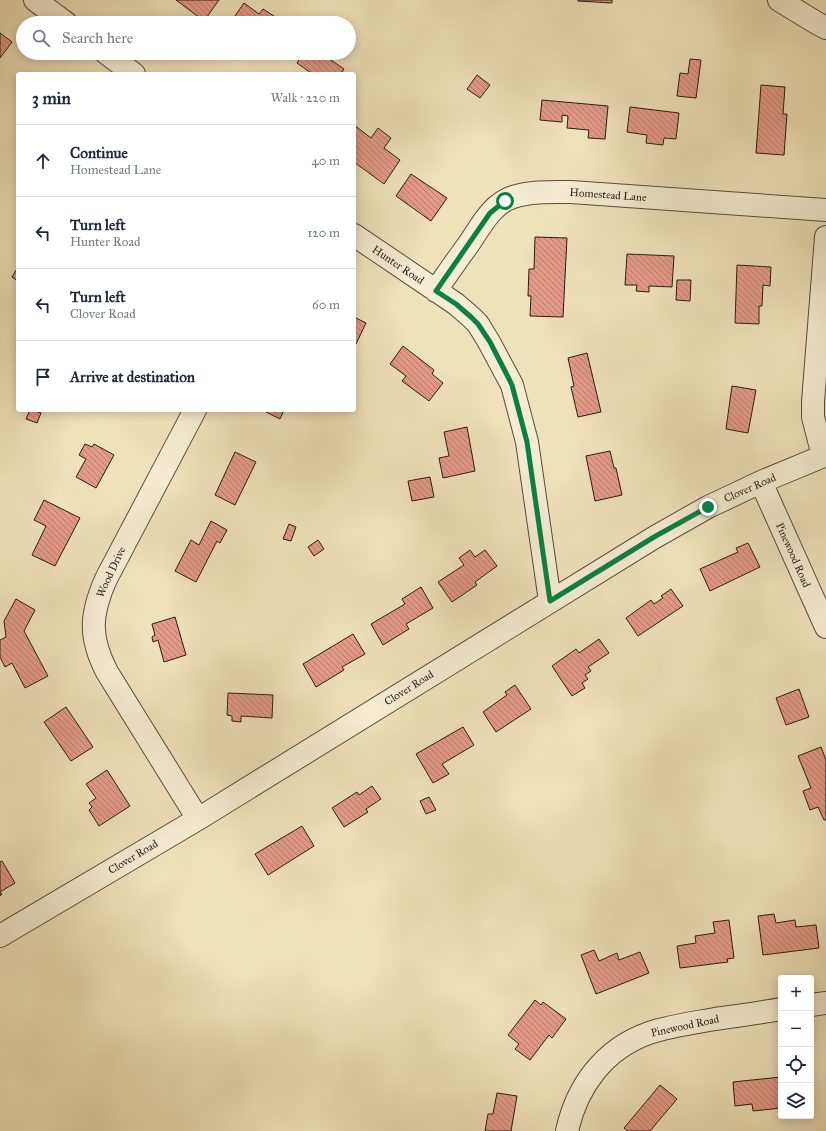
<!DOCTYPE html>
<html lang="en">
<head>
<meta charset="utf-8">
<style>
	:root { --surface:#fff; --page:#f6f6f7; --text:#1f2937; --muted:#747a83; --line:#e0e1e3 }
	body { margin:0; font-family:"IM FELL Great Primer",serif; background:var(--page); color:var(--text) }
	.controls { position:absolute; right:12px; bottom:12px; display:grid; overflow:hidden; border-radius:4px; box-shadow:0 2px 10px #0003 }
	.controls button { width:36px; height:36px; display:grid; place-items:center; padding:0; border:0; border-bottom:1px solid var(--line); background:var(--surface); color:var(--text); font:20px sans-serif }
	.stop { position:absolute; width:12px; height:12px; margin:-9px; border:3px solid #0b8043; border-radius:50%; background:#fff }
	.stop.end { background:#0b8043; border-color:#fff; box-shadow:0 1px 4px #0008 }
	.list { margin:0; padding:0; list-style:none }
	h2 { display:flex; justify-content:space-between; align-items:center; height:52px; margin:0; padding:0 16px; font-size:17px }
	h2 small { font-size:13px; font-weight:400; color:var(--muted) }
	.list li { display:grid; grid-template-columns:26px 1fr auto; gap:12px; align-items:center; box-sizing:border-box; height:72px; padding:0 16px; border-top:1px solid var(--line) }
	.list b { display:block; font-size:15px; white-space:nowrap }
	.list p { margin:0; font-size:13px; white-space:nowrap; color:var(--muted) }
	.list em { font-size:13px; font-style:normal; color:var(--muted) }
	.icon { flex:none; width:22px; height:22px; fill:none; stroke:currentColor; stroke-width:2; stroke-linecap:round; stroke-linejoin:round }
	.map { position:relative; flex:none; width:826px; height:1131px; overflow:hidden }
	.search { position:absolute; background:var(--surface); box-shadow:0 2px 10px #0003; left:16px; top:16px; width:340px; height:44px; display:flex; align-items:center; gap:10px; box-sizing:border-box; padding:0 14px; border-radius:22px; color:var(--muted); font-size:15px }
	.panel { position:absolute; background:var(--surface); box-shadow:0 2px 10px #0003; left:16px; top:72px; width:340px; height:340px; border-radius:4px }
	.map>svg:first-child { display:block }
</style>
</head>
<body>
<div class="map">
<svg width="826" height="1131" viewBox="0 0 826 1131">
	<defs>
		<pattern id="building-back-hatch" width="6" height="6" patternUnits="userSpaceOnUse"><rect width="6" height="6" fill="#e49a88"/><path d="M-1 5l2 2M0 0l6 6M5-1l2 2" fill="none" stroke="#b97d6e"/></pattern>
	</defs>
	<rect width="100%" height="100%" fill="#efe1ba"/>
	<filter id="stains"><feTurbulence type="fractalNoise" baseFrequency=".005" numOctaves="4"/><feColorMatrix values="0 0 0 0 .2 0 0 0 0 .09 0 0 0 0 .02 0 0 0 .5 -.17"/></filter>
	<radialGradient id="worn" r=".72"><stop offset=".6" stop-color="#630" stop-opacity="0"/><stop offset="1" stop-color="#630" stop-opacity=".3"/></radialGradient>
	<path fill="url(#building-back-hatch)" stroke="#271c17" d="M176 0H219L204 21Z
		M578 0H612V3L578 1Z
		M244 3 259 14 263 9 283 22 230 23Z
		M0 33 12 42 0 58Z
		M303 53H321L344 69 341 74H310L311 73 297 63Z
		M690 59 701 60 696 98 677 96 680 73 688 74Z
		M477 75 490 85 480 98 467 89Z
		M761 85 785 87 783 114H787L784 155 756 153Z
		M542 100 608 106 605 139 588 138 589 130 567 128 568 116 562 115V122L540 120Z
		M630 107 679 113 676 139 664 138 663 145 646 143 647 135 627 132Z
		M354 125 371 138 378 128 391 138 384 148 400 160 384 184 354 162Z
		M411 174 447 198 431 221 396 196Z
		M535 237 567 238 563 317 530 316 531 296H528L529 269H534Z
		M627 254 674 256 672 287 649 286V292L636 291 637 285H625Z
		M737 265 771 267 770 286 763 285 762 306H759V324L735 323Z
		M18 267V281L12 277Z
		M677 280H691L690 301 676 300Z
		M354 317 366 323 356 344 354 343Z
		M403 346 434 370 432 374 443 383 429 401 402 381 406 376 390 364Z
		M587 353 601 412 578 417 571 387 574 386 568 358Z
		M732 386 756 390 748 433 726 429Z
		M30 410H32L41 413 37 423 26 419Z
		M262 410H284L280 419Z
		M467 427 475 471 443 478 439 458 449 456 444 432Z
		M85 444 92 447 94 444 114 455 96 488 76 477 86 459 79 455Z
		M610 451 614 468H616L622 495 595 501 586 456Z
		M235 452 256 462 235 505 215 495Z
		M430 477 434 497 412 501 408 481Z
		M44 500 80 518 55 566 32 555 46 526 34 520Z
		M211 521 227 530 220 543 217 541 196 582 175 571 191 540 199 545Z
		M289 524 296 527 291 541 283 539Z
		M318 540 324 549 314 556 308 547Z
		M748 543 760 567 710 591 700 569 738 552 736 548Z
		M470 550 475 557 485 550 497 566 475 582 477 585 452 602 438 582 464 565 459 558Z
		M421 587 433 608 406 624 409 629 383 645 371 624 405 604 402 599Z
		M671 589 683 606 638 636 626 618 651 600 654 604 663 598 661 596Z
		M16 599 35 610 24 631 48 676 25 688 12 663 5 667 0 657V640L6 637 4 621Z
		M175 617 186 655 164 662 158 640 153 642 152 637 155 635 152 624Z
		M353 634 365 654 342 667 344 670 316 687 303 664Z
		M599 639 609 653 588 667 591 671 585 675 588 679 582 683 585 688 572 696 552 666 576 649 579 653Z
		M515 685 531 709 496 732 483 712 507 695 505 692Z
		M799 689 809 717 786 725 776 698Z
		M228 693 273 695 272 718 241 716V722L232 721V716L227 715Z
		M66 707 93 747 71 761 44 722Z
		M463 727 474 745 442 764 449 774 433 783 416 754Z
		M821 747 826 760V820H824L818 807 810 810 803 791 811 788 798 756Z
		M107 770 130 806 99 826 89 810 92 807 89 803 96 798 86 784Z
		M372 786 381 799 366 809 368 812 344 827 332 808 357 792 359 795Z
		M429 797 436 810 426 814 420 801Z
		M302 826 314 846 268 875 255 854Z
		M2 861 15 883 0 892 2 894 0 896V862Z
		M774 914 776 923 795 920 796 927 816 925 819 948 763 955 758 916Z
		M729 920 734 958 727 959 728 962 680 968 677 946 696 943 695 936 715 933 713 922Z
		M594 950 599 961 617 953 619 960 640 952 649 973 596 994 581 955Z
		M535 1000 541 1005 543 1002 566 1019 552 1038 549 1035 530 1060 515 1049 519 1044 508 1035Z
		M781 1077V1108L753 1111 752 1104 735 1106 733 1082Z
		M660 1085 677 1099 650 1131H628L624 1128Z
		M497 1093 517 1096 511 1131H485L488 1114H493Z"/>
	<g fill="none" stroke-linecap="round" stroke-linejoin="round">
		<defs>
			<path id="minor" d="M35 0 66 23
				M779 0 815 22 826 28
				M106 53 134 74
				M354 235 456 304 471 317 478 324 489 342 512 385 527 442 550 601
				M436 291C446 275 457 260 468 245 480 228 491 204 513 197 532 191 552 192 571 192L826 210
				M195 410 106 579C90 615 89 637 107 672L198 819
				M823 456 813 417V402L826 237
				M761 482 826 627
				M0 936 198 819 655 537 708 507 761 482 826 455
				M811 1005 826 1003
				M567 1131C577 1086 604 1049 649 1033 670 1026 693 1023 715 1019 737 1016 759 1013 781 1009"/>
		</defs>
		<use href="#minor" stroke="#594d40" stroke-width="24"/>
		<use href="#minor" stroke="#f5ecd2" stroke-width="22"/>
	</g>
	<g fill="none" stroke-linecap="round" stroke-linejoin="round">
		<path stroke="#0b8043" stroke-width="5" d="M505 201 490 213 436 291 456 304 471 317 478 324 490 342 506 373 512 385 527 442 550 601 654 537 708 507"/>
	</g>
	<g text-anchor="middle" dominant-baseline="central" stroke-width="3.5" stroke-linejoin="round" paint-order="stroke">
		<g font-size="11" fill="#271c17" stroke="#f5ecd2">
			<text transform="translate(608 195) rotate(4)">Homestead Lane</text>
			<text transform="translate(398 265) rotate(34)">Hunter Road</text>
			<text transform="translate(750 488) rotate(-24)">Clover Road</text>
			<text transform="translate(793 555) rotate(66)">Pinewood Road</text>
			<text transform="translate(111 572) rotate(-65)">Wood Drive</text>
			<text transform="translate(409 688) rotate(-32)">Clover Road</text>
			<text transform="translate(133 857) rotate(-31)">Clover Road</text>
			<text transform="translate(685 1026) rotate(-12)">Pinewood Road</text>
		</g>
	</g>
	<rect width="100%" height="100%" filter="url(#stains)"/>
	<rect width="100%" height="100%" fill="url(#worn)"/>
</svg>
<div class="controls">
<button>+</button>
<button>−</button>
<button><svg class="icon" aria-label="locate" viewBox="0 0 24 24"><circle cx="12" cy="12" r="6"/><path d="M12 2v4M12 18v4M2 12h4M18 12h4"/></svg></button>
<button><svg class="icon" aria-label="layers" viewBox="0 0 24 24"><path d="M12 4l9 5-9 5-9-5zM3 14l9 5 9-5"/></svg></button>
</div>
<div class="stop" style="left:505px;top:201px"></div>
<div class="stop end" style="left:708px;top:507px"></div>
<div class="search"><svg class="icon" aria-label="search" viewBox="0 0 24 24"><circle cx="10" cy="10" r="6"/><path d="M15 15l6 6"/></svg>Search here</div>
<section class="panel">
<h2>3 min<small>Walk · 220 m</small></h2>
<ul class="list">
<li><svg class="icon" aria-label="ahead" viewBox="0 0 24 24"><path d="M12 20V5M6 11l6-6 6 6"/></svg><div><b>Continue</b><p>Homestead Lane</p></div><em>40 m</em></li>
<li><svg class="icon" aria-label="left" viewBox="0 0 24 24"><path d="M17 20v-9H6M10 6l-5 5 5 5"/></svg><div><b>Turn left</b><p>Hunter Road</p></div><em>120 m</em></li>
<li><svg class="icon" aria-label="left" viewBox="0 0 24 24"><path d="M17 20v-9H6M10 6l-5 5 5 5"/></svg><div><b>Turn left</b><p>Clover Road</p></div><em>60 m</em></li>
<li><svg class="icon" aria-label="arrive" viewBox="0 0 24 24"><path d="M6 21V4h12l-3 4 3 4H6"/></svg><div><b>Arrive at destination</b></div></li>
</ul>
</section>
</div>
</body>
</html>
